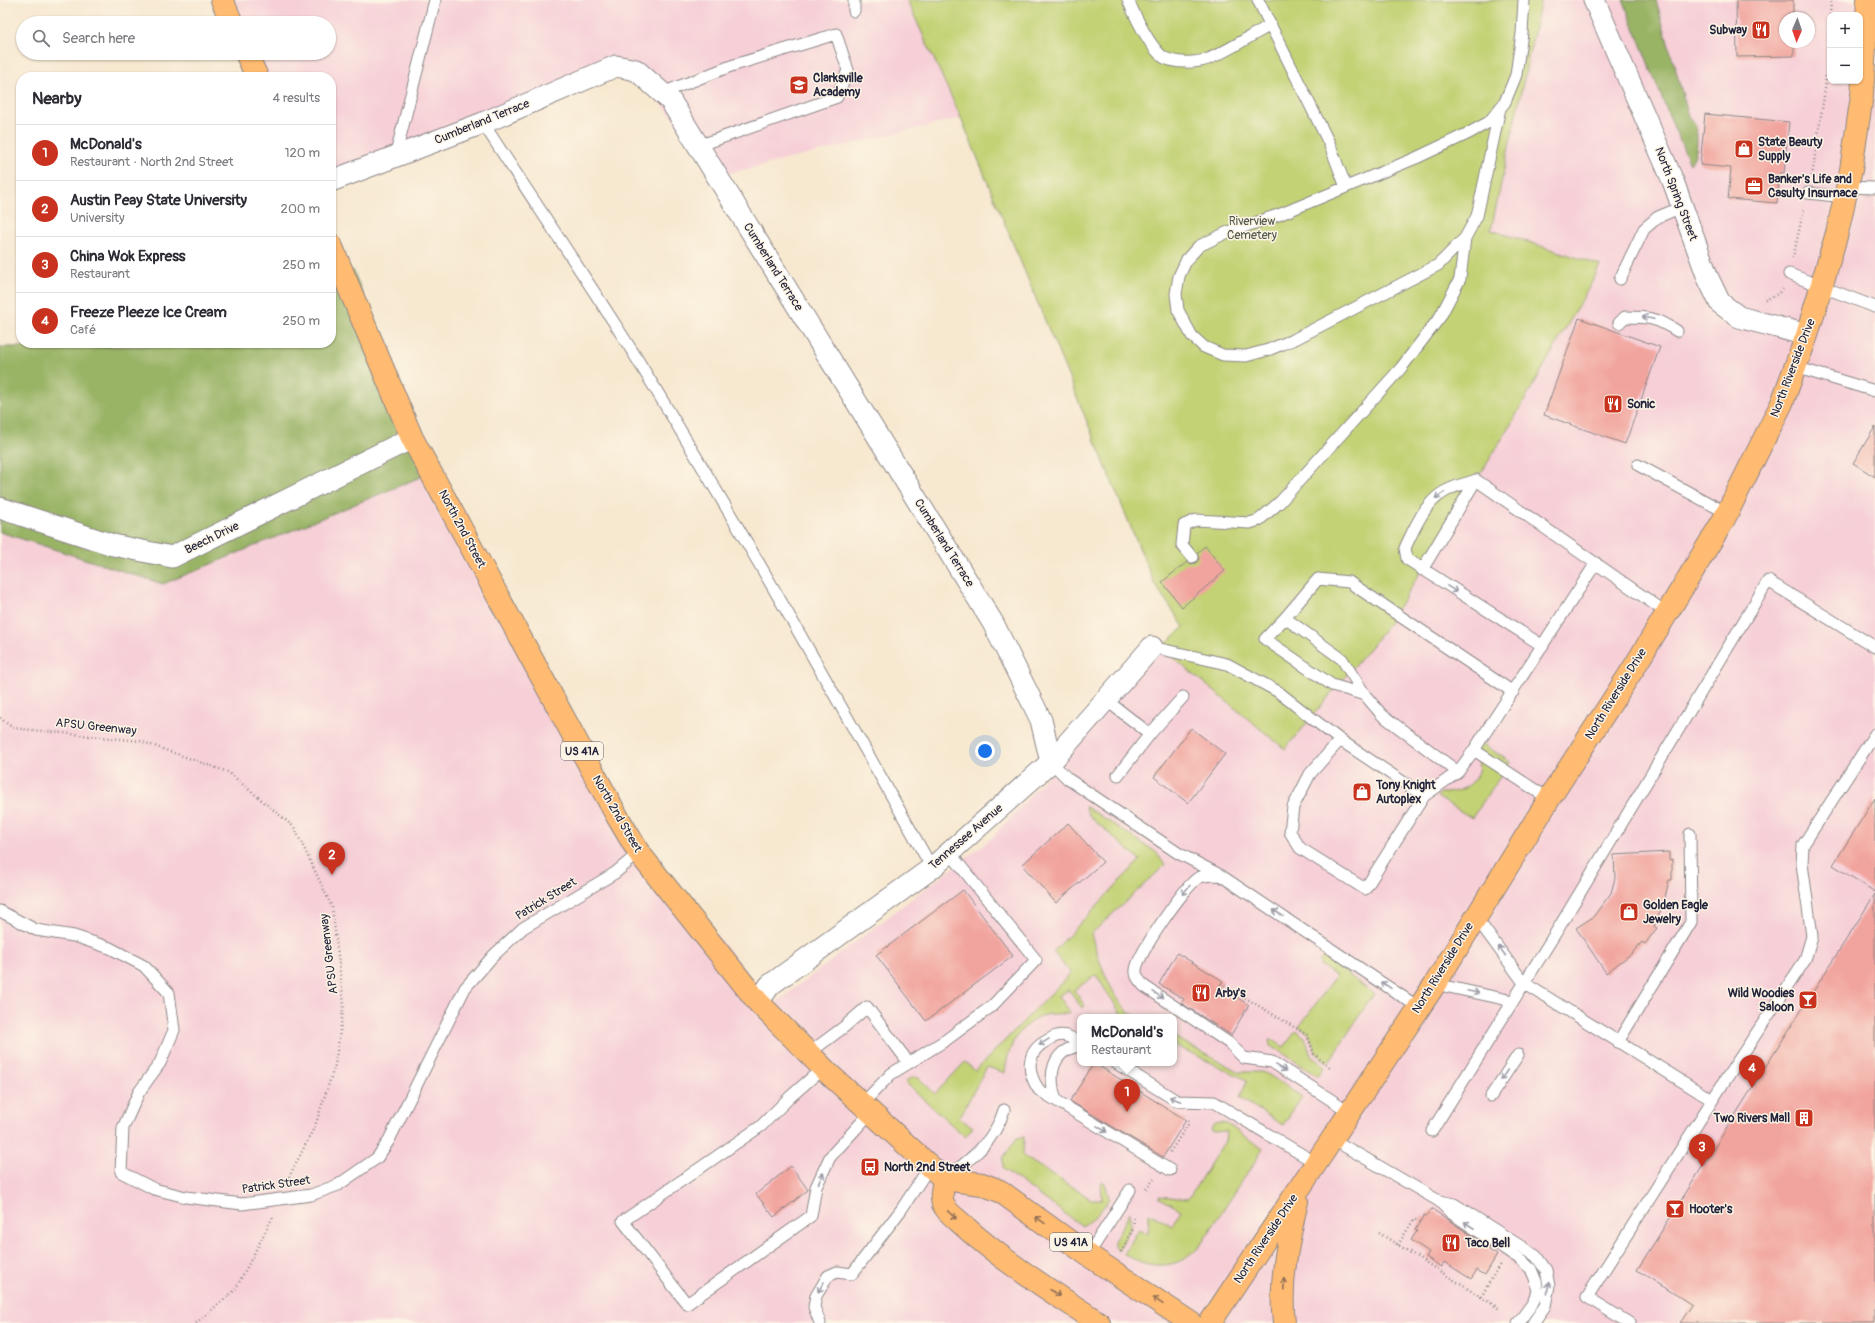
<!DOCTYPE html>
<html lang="en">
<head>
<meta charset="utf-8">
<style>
	:root { --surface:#fff; --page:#f2f2f3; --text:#2b2b33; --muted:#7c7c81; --line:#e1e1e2; --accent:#c8321e }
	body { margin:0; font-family:Pangolin,sans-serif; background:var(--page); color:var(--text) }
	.controls { position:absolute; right:12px; top:12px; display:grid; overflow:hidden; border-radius:8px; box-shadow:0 1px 3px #0004 }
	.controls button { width:36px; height:36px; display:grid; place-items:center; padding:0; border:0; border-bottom:1px solid var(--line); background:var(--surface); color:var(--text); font:20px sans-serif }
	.compass { position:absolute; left:1779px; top:12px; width:36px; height:36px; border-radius:50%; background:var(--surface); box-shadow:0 1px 3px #0004; rotate:182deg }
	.you { position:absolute; left:985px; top:751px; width:14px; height:14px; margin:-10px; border:3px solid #fff; border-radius:50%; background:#1a73e8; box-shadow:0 0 0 6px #1a73e833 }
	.badge { display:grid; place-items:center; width:26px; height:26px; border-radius:50%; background:var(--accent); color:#fff; font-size:13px; font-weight:700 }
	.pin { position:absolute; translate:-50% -33px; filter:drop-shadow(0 1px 2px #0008) }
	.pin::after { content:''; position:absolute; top:21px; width:14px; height:12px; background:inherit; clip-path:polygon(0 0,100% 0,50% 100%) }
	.popup { position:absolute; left:1077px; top:1014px; width:100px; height:52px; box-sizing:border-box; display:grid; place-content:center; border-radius:8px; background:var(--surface); filter:drop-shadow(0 1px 3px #0005); font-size:13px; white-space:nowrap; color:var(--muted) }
	.popup b { font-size:15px; color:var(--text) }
	.popup::after { content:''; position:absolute; left:50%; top:100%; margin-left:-8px; border:8px solid transparent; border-top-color:var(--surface) }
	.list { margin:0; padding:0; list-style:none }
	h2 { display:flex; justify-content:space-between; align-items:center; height:52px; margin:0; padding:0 16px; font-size:17px }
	h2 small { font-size:13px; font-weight:400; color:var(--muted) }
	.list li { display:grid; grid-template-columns:26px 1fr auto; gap:12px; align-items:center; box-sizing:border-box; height:56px; padding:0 16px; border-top:1px solid var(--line) }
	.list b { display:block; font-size:15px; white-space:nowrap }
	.list p { margin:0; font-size:13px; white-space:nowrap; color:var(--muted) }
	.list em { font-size:13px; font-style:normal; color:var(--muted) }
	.icon { flex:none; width:22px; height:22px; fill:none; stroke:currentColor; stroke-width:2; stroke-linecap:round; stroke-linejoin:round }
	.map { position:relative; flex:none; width:1875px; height:1323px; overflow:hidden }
	.search { position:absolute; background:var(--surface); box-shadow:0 1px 3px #0004; left:16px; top:16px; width:320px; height:44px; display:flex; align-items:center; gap:10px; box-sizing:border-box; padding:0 14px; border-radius:22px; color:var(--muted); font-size:15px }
	.panel { position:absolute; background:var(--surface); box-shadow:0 1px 3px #0004; left:16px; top:72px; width:320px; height:276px; border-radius:16px }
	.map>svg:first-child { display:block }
</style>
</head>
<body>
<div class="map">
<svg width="1875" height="1323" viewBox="0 0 1875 1323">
	<rect width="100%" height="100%" fill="#fcf5e5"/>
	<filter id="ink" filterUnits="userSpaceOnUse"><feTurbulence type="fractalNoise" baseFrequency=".025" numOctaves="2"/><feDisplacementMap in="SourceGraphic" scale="8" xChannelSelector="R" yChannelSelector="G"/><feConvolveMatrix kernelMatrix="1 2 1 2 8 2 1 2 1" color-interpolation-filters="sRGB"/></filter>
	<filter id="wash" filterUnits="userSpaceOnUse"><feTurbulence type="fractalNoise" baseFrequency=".012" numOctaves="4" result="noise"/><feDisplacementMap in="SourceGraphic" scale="16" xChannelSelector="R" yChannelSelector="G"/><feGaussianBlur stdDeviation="0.9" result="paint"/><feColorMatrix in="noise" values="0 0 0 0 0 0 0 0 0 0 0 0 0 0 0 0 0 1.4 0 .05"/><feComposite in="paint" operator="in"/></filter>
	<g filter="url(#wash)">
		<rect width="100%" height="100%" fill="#f7e8d0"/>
		<path fill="#f6cfd7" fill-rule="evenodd" d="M222 0H907L961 118 717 176 636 70 331 181V77H257L246 53H329V23H232Z
			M1541 0H1875V1323H0V532L163 584 435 471 617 812 773 1005 992 838 1161 648 1599 265 1491 230ZM1830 15H1860V81H1830ZM1785 18H1809V42H1785ZM1080 1017H1174V1063H1080Z"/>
		<path fill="#c3d274" stroke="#727a58" d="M907 0H1541L1491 230 1600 265 1592 282 1510 426 1386 628 1285 749 1161 648 1184 627 1154 583 961 118Z
			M1472 737 1510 762 1472 818 1437 797 1440 793C1474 794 1490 769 1470 740Z
			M1085 806 1156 852 1165 865 1091 934C1098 958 1113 1005 1136 1017H1123L1096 975 1074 990 1085 1006 1082 1008 1068 990 1059 996 1070 1012C1063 1015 1054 1013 1046 1015 1019 1022 1007 1049 1005 1073L987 1067 959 1118 973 1127 965 1137 905 1082 913 1077 919 1078 935 1094 965 1062 975 1071 1071 973 1053 952 1140 860 1089 816Z
			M1322 958H1326L1374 994 1328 1063 1316 1053 1309 1033 1299 1027 1336 976 1320 965 1319 961Z
			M1296 1031 1305 1037 1311 1056 1325 1066 1318 1076 1270 1045 1269 1040H1273L1284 1047Z
			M1174 1037 1239 1072H1262L1269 1075 1302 1097 1283 1125 1240 1098 1247 1080 1174 1045Z
			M1221 1123 1227 1124 1263 1149 1200 1246C1179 1270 1150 1270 1124 1254L1139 1229 1148 1234 1149 1213 1172 1226 1181 1210 1160 1198 1159 1196 1188 1199 1225 1141 1226 1131 1213 1132 1211 1129 1214 1124Z
			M1024 1137 1023 1156 1091 1199H1102L1101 1181 1105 1183 1109 1198C1103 1210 1094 1219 1082 1226L1003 1169V1158L1017 1138Z
			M1130 1212V1229L1118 1251 1114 1246V1241Z"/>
		<path fill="#9ab466" stroke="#5e6b50" d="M1623 0H1656L1689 117C1691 120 1695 123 1696 127 1698 137 1698 156 1690 163L1674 128Z
			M353 270 435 471 163 584 0 532V347L158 346 165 343H331V279Z"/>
		<g id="blocks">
			<path fill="#f1a49e" d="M1736 0H1793V18H1785V42H1794V56L1737 57Z
				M1705 114 1789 122 1784 173 1780 172 1777 203 1728 199 1731 168 1700 165Z
				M1579 318 1660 347 1625 444 1544 415Z
				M1875 427V477L1853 463Z
				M1205 546 1225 571 1182 607 1162 582 1187 562 1190 564 1196 563 1199 559 1197 553Z
				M1191 728 1225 754 1188 803 1154 777Z
				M1875 798V892L1833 865Z
				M1068 823 1103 862 1056 903 1022 865Z
				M1669 852V860L1672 859V880H1669L1663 906 1654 926 1657 928 1645 944 1642 942 1631 954 1606 973 1576 928 1593 917 1611 893 1615 878 1614 855Z
				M963 890 1013 956 926 1021 876 955Z
				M1875 894V1323H1680L1692 1305 1637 1270Z
				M1177 953 1223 981 1219 986 1249 1005 1231 1035 1181 1003 1184 999 1159 984Z
				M1094 1063 1186 1120 1163 1157 1070 1101Z
				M791 1166 808 1190 774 1217 756 1194Z
				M1432 1209 1490 1248 1489 1250 1497 1255 1485 1275 1477 1270 1471 1279 1444 1262 1441 1267 1426 1257 1429 1252 1411 1240 1417 1231 1415 1230 1424 1215 1427 1216Z"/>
		</g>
	</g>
	<g filter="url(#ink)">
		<use href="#blocks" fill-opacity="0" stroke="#8c8586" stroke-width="1"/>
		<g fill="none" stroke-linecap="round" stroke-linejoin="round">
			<defs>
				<path id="lane" d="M854 0V11
					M1128 0C1135 16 1150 47 1163 57 1174 64 1197 63 1208 59 1228 51 1251 35 1271 25
					M1258 0 1329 143 1346 187
					M662 93 731 66 836 34 848 70 837 97 698 146
					M1500 108 1477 216 1465 238 1438 265 1295 339 1268 350 1246 356 1223 355 1204 347 1192 336 1178 310 1176 294 1179 276 1187 259 1199 246 1228 232 1281 214 1416 158 1469 133 1489 122 1505 102 1516 75 1522 33 1524 0
					M483 123C533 200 585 276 634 354 738 523 835 695 932 868
					M395 157 435 0
					M1847 187 1875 188
					M1808 193 1845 197
					M1789 274 1875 307
					M1620 279 1644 229 1658 217 1682 207
					M1619 323 1625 317C1649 317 1657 318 1677 331
					M1795 367 1875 391
					M1638 465 1727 513
					M1476 480C1468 483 1459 485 1452 488 1426 498 1416 525 1405 548L1407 559 1543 646
					M1476 480 1667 613
					M1192 557 1182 545 1184 525 1196 520 1250 523 1259 520 1280 502 1401 368 1440 317 1460 279 1465 238
					M1422 570 1476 480
					M1285 618 1265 639 1332 685 1365 695
					M1152 647 1227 664 1277 691 1340 740
					M1106 700 1150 734
					M1474 750 1458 772 1382 715 1365 695 1342 659 1285 618 1318 579 1349 582 1513 692
					M1051 762 1068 779 1178 853 1220 875 1418 1007
					M1118 775 1150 734 1183 697
					M1424 796 1340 740 1310 774 1293 807 1290 832 1300 848 1365 889 1424 796 1458 772
					M1549 799 1474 750 1596 563
					M1220 875C1213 875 1204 875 1198 878 1185 886 1137 955 1136 970 1135 977 1140 981 1144 986L1229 1043 1244 1058 1272 1062 1350 1112
					M0 911 36 930 74 936 110 948 144 966 169 993 174 1030 160 1063 139 1092 123 1128 121 1172 154 1189 186 1197 242 1204 311 1195 338 1185 377 1158 388 1142 465 988 493 956 523 928 615 873 639 853
					M1475 916 1524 983 1712 1100
					M1435 984 1513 1001
					M1618 1042 1691 922 1690 834
					M1080 1043C1076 1041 1071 1037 1066 1036 1060 1034 1053 1037 1048 1040 1026 1051 1026 1071 1039 1090L1170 1170
					M809 1053 844 1027 867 1007 909 1063
					M1116 1063 1177 1101 1214 1102 1316 1163
					M823 1068 790 1097 761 1126 623 1221 687 1304 811 1216 816 1187 830 1157 871 1112
					M1491 1096 1518 1055
					M1056 1100C1048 1076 1051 1050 1080 1046
					M862 1104 891 1074 946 1040 992 1006 1036 960 950 853
					M1432 1131 1558 929 1768 581 1875 647
					M1332 1139 1439 1201 1451 1213 1520 1259 1531 1269 1536 1281 1538 1292 1532 1304 1518 1323
					M945 1179C970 1160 995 1141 1004 1110
					M1439 1201 1454 1204 1536 1256 1546 1270 1549 1286 1545 1306 1533 1323
					M1088 1255 1130 1190
					M820 1323 814 1307 816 1296 828 1276 837 1272 852 1274 901 1210 930 1166
					M1629 1323 1587 1297 1722 1085 1805 960 1812 936 1802 864 1803 845 1875 734"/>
				<path id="street" d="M1594 0 1673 181 1708 278 1720 303 1739 317 1807 335
					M331 181 483 123 616 66 636 70 670 100 993 623 1041 720 1051 762
					M0 508 113 545 172 557 412 438
					M758 1002 770 985 932 868 1051 762 1152 647"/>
				<path id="primary" d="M222 0 232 23
					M246 53 257 77
					M331 245 412 438 617 816 639 853 758 1002 828 1073 944 1179 982 1184 1000 1191 1088 1255 1191 1323
					M944 1179C943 1187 940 1196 943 1204 947 1213 957 1219 964 1226 1005 1263 1053 1292 1099 1323"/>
				<path id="highway" d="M1210 1323 1435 984 1549 799 1633 669 1723 521 1782 403 1807 335 1837 233 1851 170 1862 95 1868 0
					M1284 1323C1279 1282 1288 1241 1297 1201"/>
			</defs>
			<use href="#lane" stroke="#8c8586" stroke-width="13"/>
			<use href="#street" stroke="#8c8586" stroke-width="23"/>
			<use href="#primary" stroke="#8c8586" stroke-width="24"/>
			<use href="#highway" stroke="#8c8586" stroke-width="24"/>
			<path stroke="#8c8586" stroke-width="2.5" stroke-dasharray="1 3" stroke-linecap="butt" d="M1830 15 1831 0
				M1812 176 1825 89 1830 19
				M1793 258 1804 208
				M1765 300 1778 294 1782 289
				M0 718 13 728 140 741 228 772 294 827 332 907 344 1004 335 1065 315 1126 287 1181
				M1221 983 1307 1035 1314 1054 1331 1068
				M1170 1152 1189 1123 1188 1119
				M1146 1189 1154 1179
				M1379 1233 1500 1309
				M1398 1245 1414 1219 1420 1222
				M1121 1252 1133 1229 1134 1216
				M1481 1297 1500 1264
				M196 1323 235 1290 273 1217"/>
			<use href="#lane" stroke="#fff" stroke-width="11"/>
			<use href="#street" stroke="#fff" stroke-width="21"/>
			<use href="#primary" stroke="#ffbb71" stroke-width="22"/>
			<use href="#highway" stroke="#ffbb71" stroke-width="22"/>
		</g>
		<defs><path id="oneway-shaft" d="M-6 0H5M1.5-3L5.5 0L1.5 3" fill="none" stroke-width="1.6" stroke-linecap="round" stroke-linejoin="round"/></defs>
		<g stroke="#9c9ca7">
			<use href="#oneway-shaft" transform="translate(1648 318) rotate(-168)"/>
			<use href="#oneway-shaft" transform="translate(1440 495) rotate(145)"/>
			<use href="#oneway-shaft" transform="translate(1452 589) rotate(32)"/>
			<use href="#oneway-shaft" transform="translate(1186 890) rotate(131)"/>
			<use href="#oneway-shaft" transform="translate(1278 913) rotate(-147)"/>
			<use href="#oneway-shaft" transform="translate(1502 951) rotate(-127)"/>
			<use href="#oneway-shaft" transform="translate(1386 985) rotate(-146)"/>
			<use href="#oneway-shaft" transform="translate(1473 992) rotate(12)"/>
			<use href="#oneway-shaft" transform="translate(1158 995) rotate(34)"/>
			<use href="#oneway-shaft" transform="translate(1044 1042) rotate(149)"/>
			<use href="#oneway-shaft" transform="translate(1281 1068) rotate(32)"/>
			<use href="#oneway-shaft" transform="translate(1504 1075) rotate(124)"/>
			<use href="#oneway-shaft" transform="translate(1175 1099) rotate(-159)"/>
			<use href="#oneway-shaft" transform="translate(1102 1129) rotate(32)"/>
			<use href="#oneway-shaft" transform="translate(821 1178) rotate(-65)"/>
			<use href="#oneway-shaft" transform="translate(1469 1225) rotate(-147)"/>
			<use href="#oneway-shaft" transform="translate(821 1287) rotate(121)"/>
			<use href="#oneway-shaft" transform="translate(1548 1288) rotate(-85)"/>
		</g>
		<g stroke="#906e56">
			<use href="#oneway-shaft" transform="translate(952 1215) rotate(43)"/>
			<use href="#oneway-shaft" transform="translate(1040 1220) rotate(-145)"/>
			<use href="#oneway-shaft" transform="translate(1284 1284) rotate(-88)"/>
			<use href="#oneway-shaft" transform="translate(1055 1293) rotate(35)"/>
			<use href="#oneway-shaft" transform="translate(1158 1301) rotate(-146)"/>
		</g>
	</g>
	<defs>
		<symbol id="restaurant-square" viewBox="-11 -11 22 22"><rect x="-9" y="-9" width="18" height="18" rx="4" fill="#c8321e" stroke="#fcf5e5"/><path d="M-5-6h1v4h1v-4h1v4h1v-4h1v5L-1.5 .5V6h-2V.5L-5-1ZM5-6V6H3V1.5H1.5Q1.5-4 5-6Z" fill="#fff"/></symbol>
		<symbol id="school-square" viewBox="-11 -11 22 22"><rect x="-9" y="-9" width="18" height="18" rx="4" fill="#c8321e" stroke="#fcf5e5"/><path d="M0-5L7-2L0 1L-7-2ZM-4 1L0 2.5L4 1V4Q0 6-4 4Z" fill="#fff"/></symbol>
		<symbol id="shop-square" viewBox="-11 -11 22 22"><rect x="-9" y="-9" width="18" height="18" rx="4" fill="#c8321e" stroke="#fcf5e5"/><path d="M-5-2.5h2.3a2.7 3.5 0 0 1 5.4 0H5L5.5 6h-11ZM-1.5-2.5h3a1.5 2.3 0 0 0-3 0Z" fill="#fff"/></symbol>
		<symbol id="office-square" viewBox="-11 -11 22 22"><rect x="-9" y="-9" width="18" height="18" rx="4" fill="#c8321e" stroke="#fcf5e5"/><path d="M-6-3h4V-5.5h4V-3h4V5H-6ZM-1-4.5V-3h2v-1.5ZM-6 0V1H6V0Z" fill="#fff"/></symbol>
		<symbol id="bar-square" viewBox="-11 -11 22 22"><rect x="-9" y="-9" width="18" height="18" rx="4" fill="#c8321e" stroke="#fcf5e5"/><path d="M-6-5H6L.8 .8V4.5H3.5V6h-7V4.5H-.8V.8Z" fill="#fff"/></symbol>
		<symbol id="building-square" viewBox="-11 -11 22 22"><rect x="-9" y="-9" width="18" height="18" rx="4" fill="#c8321e" stroke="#fcf5e5"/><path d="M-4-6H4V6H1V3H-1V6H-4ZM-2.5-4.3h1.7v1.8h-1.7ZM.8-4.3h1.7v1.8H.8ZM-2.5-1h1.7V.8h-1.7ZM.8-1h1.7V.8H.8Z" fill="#fff"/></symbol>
		<symbol id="bus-square" viewBox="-11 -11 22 22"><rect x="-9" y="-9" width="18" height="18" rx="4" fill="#c8321e" stroke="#fcf5e5"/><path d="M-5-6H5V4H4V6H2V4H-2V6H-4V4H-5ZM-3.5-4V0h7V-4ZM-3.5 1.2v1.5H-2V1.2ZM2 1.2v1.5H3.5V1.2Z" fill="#fff"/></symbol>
	</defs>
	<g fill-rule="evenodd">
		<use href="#restaurant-square" x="1750" y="19" width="22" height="22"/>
		<use href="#school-square" x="788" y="74" width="22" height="22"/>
		<use href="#shop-square" x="1733" y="138" width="22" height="22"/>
		<use href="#office-square" x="1743" y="175" width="22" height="22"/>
		<use href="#restaurant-square" x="1602" y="393" width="22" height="22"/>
		<use href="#shop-square" x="1351" y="781" width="22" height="22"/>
		<use href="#shop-square" x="1618" y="901" width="22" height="22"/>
		<use href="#restaurant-square" x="1190" y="982" width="22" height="22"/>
		<use href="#bar-square" x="1797" y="989" width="22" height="22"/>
		<use href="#building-square" x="1793" y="1107" width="22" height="22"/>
		<use href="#bus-square" x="859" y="1156" width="22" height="22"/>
		<use href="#bar-square" x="1664" y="1198" width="22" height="22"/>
		<use href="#restaurant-square" x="1440" y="1232" width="22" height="22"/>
	</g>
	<g text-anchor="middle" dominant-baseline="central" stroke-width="3" stroke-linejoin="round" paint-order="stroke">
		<g fill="#fcf5e5" stroke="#63616e" stroke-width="1">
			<rect x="561" y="742" width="42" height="18" rx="3"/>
			<rect x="1050" y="1233" width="42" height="18" rx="3"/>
		</g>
		<g font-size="11" font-weight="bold" fill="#22223b">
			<text x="582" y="751">US 41A</text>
			<text x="1071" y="1242">US 41A</text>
		</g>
		<g font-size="12" font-weight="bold" fill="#22223b" stroke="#fcf5e5" text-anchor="start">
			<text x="1747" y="30" text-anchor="end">Subway</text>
			<text x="813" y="78">Clarksville<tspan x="813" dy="14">Academy</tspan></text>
			<text x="1758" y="142">State Beauty<tspan x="1758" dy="14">Supply</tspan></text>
			<text x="1768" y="179">Banker's Life and<tspan x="1768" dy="14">Casulty Insurnace</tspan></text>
			<text x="1627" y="404">Sonic</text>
			<text x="1376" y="785">Tony Knight<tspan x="1376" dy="14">Autoplex</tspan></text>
			<text x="1643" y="905">Golden Eagle<tspan x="1643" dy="14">Jewelry</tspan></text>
			<text x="1215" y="993">Arby's</text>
			<text x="1794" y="993" text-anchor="end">Wild Woodies<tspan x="1794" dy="14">Saloon</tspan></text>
			<text x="1790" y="1118" text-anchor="end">Two Rivers Mall</text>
			<text x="884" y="1167">North 2nd Street</text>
			<text x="1689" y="1209">Hooter's</text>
			<text x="1465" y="1243">Taco Bell</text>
		</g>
		<g font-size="12" fill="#22223b" stroke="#fcf5e5">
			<text transform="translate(482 122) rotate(-22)">Cumberland Terrace</text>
			<text transform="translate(1676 194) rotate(69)">North Spring Street</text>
			<text transform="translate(773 267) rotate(58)">Cumberland Terrace</text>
			<text transform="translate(1793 368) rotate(-69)">North Riverside Drive</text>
			<text transform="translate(462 529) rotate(62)">North 2nd Street</text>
			<text transform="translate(212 538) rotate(-26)">Beech Drive</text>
			<text transform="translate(944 543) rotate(58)">Cumberland Terrace</text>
			<text transform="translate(1616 694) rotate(-58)">North Riverside Drive</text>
			<text transform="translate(96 727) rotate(6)">APSU Greenway</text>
			<text transform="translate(617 814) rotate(60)">North 2nd Street</text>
			<text transform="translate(966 837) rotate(-41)">Tennessee Avenue</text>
			<text transform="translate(546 899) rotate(-32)">Patrick Street</text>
			<text transform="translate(329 954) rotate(-97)">APSU Greenway</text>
			<text transform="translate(1443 968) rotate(-58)">North Riverside Drive</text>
			<text transform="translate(276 1185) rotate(-8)">Patrick Street</text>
			<text transform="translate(1266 1239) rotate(-56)">North Riverside Drive</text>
		</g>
		<g font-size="12" fill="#52574c" stroke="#fcf5e5">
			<text x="1252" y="221">Riverview<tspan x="1252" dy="14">Cemetery</tspan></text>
		</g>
	</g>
</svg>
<div class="controls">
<button>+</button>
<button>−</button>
</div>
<svg class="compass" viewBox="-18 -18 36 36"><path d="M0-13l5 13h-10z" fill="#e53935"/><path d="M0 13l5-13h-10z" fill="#7c7c81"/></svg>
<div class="you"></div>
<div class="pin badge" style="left:1127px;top:1112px">1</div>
<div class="popup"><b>McDonald's</b>Restaurant</div>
<div class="pin badge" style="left:332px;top:875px">2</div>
<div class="pin badge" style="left:1702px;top:1167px">3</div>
<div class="pin badge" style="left:1752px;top:1088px">4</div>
<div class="search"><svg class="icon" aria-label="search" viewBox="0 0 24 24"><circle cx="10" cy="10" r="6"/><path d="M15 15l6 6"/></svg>Search here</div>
<section class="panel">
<h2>Nearby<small>4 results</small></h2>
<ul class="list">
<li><span class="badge">1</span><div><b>McDonald's</b><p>Restaurant · North 2nd Street</p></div><em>120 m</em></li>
<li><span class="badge">2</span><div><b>Austin Peay State University</b><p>University</p></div><em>200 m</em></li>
<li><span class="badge">3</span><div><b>China Wok Express</b><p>Restaurant</p></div><em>250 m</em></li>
<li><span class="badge">4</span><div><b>Freeze Pleeze Ice Cream</b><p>Café</p></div><em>250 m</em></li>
</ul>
</section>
</div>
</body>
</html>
